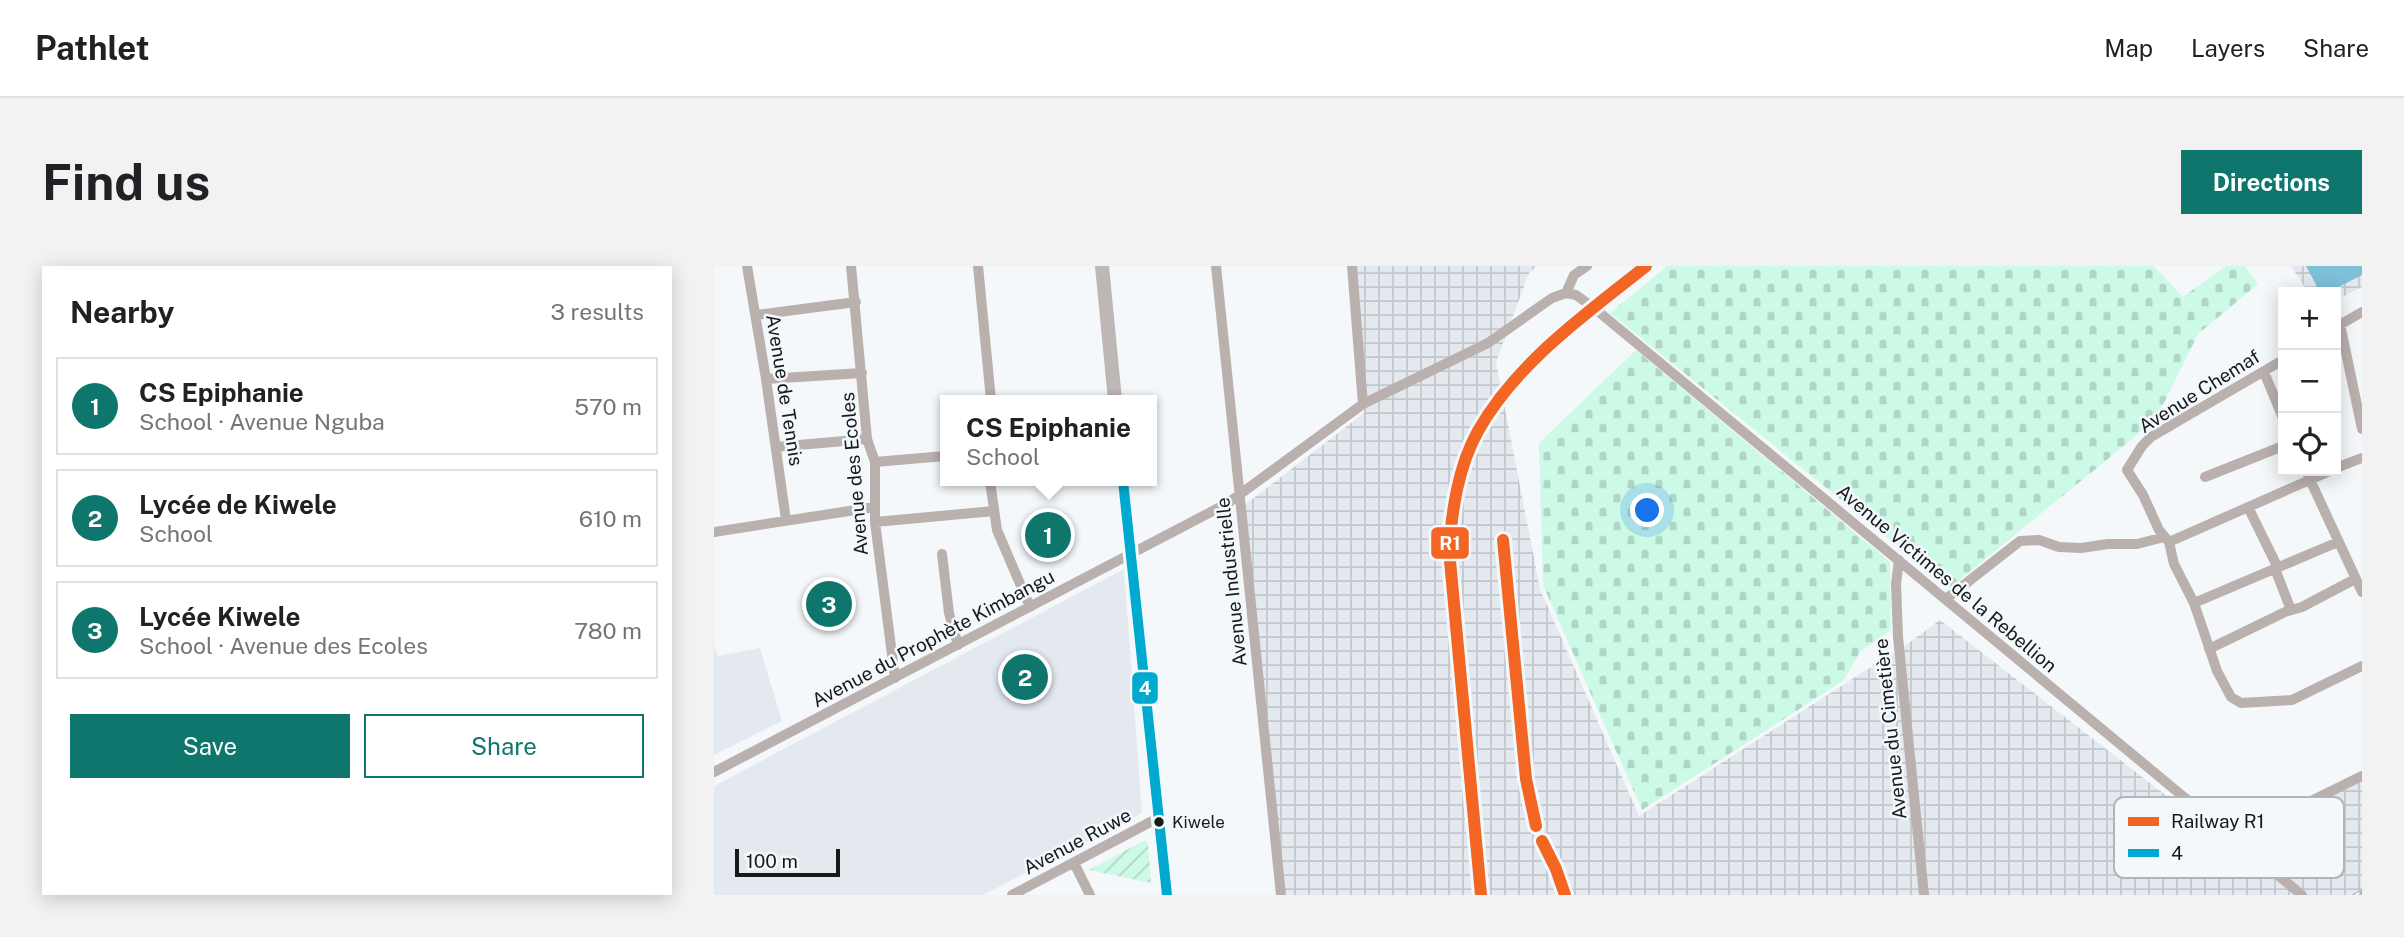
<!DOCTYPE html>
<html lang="en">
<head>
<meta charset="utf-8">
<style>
	:root { --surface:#fff; --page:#f2f2f2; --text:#202124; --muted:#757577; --line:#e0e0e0; --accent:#0f766e }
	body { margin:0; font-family:"Public Sans",sans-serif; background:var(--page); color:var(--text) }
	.controls { position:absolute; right:21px; top:21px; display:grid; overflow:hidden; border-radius:0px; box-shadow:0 4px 18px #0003 }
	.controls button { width:63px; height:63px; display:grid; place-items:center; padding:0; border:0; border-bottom:2px solid var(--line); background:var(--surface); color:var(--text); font:35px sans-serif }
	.scale { position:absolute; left:21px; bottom:18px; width:105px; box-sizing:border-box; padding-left:7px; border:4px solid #17191a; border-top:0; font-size:19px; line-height:24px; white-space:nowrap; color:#17191a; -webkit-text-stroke:5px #f3f8fc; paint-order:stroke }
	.you { position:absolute; left:934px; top:245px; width:24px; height:24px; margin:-18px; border:5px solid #fff; border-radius:50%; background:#1a73e8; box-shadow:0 0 0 10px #1a73e833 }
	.badge { display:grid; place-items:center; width:46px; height:46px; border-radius:50%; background:var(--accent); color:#fff; font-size:23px; font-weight:700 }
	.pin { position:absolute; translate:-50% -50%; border:4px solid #fff; box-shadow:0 2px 7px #0006 }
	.popup { position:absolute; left:226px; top:129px; width:217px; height:91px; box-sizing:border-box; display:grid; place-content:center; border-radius:0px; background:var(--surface); filter:drop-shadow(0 2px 5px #0005); font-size:23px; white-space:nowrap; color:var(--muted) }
	.popup b { font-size:26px; color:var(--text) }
	.popup::after { content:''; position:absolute; left:50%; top:100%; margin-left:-14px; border:14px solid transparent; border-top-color:var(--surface) }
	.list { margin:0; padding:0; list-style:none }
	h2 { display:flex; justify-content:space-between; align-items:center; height:91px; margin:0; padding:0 28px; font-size:30px }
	h2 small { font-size:23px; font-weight:400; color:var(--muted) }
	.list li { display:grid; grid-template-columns:46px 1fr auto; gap:21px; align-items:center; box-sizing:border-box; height:98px; margin:0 14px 14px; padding:0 14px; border:2px solid var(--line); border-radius:0px }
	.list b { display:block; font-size:26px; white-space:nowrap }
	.list p { margin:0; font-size:23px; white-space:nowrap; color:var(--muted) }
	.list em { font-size:23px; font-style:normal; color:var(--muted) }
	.actions { display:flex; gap:14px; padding:21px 28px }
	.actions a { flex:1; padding:16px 0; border:2px solid var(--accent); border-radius:0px; text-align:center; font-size:24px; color:var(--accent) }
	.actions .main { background:var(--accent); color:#fff }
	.icon { flex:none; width:38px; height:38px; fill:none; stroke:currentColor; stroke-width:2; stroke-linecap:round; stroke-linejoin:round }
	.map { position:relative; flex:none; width:1648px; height:629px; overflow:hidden; border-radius:0px }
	header { display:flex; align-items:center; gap:42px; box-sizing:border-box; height:98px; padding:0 35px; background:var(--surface); border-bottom:2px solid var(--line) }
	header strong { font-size:33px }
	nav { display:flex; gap:38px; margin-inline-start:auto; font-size:24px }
	.intro { display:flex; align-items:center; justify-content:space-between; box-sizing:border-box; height:168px; padding:0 42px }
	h1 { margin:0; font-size:49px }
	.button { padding:18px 32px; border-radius:0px; background:var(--accent); color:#fff; font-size:24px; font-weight:700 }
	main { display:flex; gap:42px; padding:0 42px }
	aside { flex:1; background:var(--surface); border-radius:0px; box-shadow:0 4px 18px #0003 }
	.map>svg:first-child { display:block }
</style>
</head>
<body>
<header>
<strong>Pathlet</strong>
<nav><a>Map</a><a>Layers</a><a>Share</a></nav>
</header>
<div class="intro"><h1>Find us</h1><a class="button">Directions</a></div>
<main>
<aside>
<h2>Nearby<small>3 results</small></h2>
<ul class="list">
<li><span class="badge">1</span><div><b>CS Epiphanie</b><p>School · Avenue Nguba</p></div><em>570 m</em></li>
<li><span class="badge">2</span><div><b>Lycée de Kiwele</b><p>School</p></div><em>610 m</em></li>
<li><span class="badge">3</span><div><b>Lycée Kiwele</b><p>School · Avenue des Ecoles</p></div><em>780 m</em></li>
</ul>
<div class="actions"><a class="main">Save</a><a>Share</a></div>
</aside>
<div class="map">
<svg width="1648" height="629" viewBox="0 0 1648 629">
	<defs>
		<pattern id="industrial-grid" width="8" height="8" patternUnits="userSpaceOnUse" patternTransform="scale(1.75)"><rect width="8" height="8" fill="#e3e9ef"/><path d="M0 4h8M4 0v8" fill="none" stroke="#c2c7cc"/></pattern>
		<pattern id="cemetery-stones" width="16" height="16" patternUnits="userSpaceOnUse" patternTransform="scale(1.75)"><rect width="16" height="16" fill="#cdfae7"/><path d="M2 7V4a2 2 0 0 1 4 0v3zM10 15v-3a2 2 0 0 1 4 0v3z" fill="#afd6c6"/></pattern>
		<pattern id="garden-furrows" width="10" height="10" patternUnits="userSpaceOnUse" patternTransform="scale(1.75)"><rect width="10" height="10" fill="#cdfae7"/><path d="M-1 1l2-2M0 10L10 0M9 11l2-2" fill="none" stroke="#afd6c6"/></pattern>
	</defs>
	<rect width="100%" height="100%" fill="#f5f8fa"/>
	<path fill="#e3e9ef" d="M410 303 428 547 269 629H0V520Z
		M0 377 3 390 46 382 68 455 0 489Z"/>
	<path fill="url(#industrial-grid)" d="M638 0H823L815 7 782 96 826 323 925 550 1196 376 1226 354 1512 576 1648 514V629H565L523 245 650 147Z
		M1577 0H1648V21L1622 34V26H1594Z"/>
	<path fill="url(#cemetery-stones)" d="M953 0H1440L1469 31 1512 0H1531L1544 18 1484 68 1444 149 1417 174 1236 322 896 47Z
		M922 84 1176 296 1177 364 1146 386 1129 415 928 544 829 319 825 177Z"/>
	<path fill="url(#garden-furrows)" d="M431 574 434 578 437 617 375 604Z"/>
	<path fill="#7dc0d8" d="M1592 0H1648V9L1615 26H1606Z"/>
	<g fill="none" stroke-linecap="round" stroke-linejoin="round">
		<path stroke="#bab0ae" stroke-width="10" d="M33 0 52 113 72 254
			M137 0 153 173 161 196V256L181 412
			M264 0 277 134
			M502 0 567 629
			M638 0 649 138
			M852 27 862 29 880 42 1588 629
			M852 27 860 9 873 0
			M42 49 142 36
			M1626 58 1648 163
			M1622 61 1648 46
			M1569 94 1437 171 1428 180 1413 204 1429 229 1445 264 1455 276 1460 298 1480 337 1503 405 1517 431 1527 437 1578 434 1648 400
			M1550 106 1569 152
			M52 113 148 107
			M62 181 153 173
			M161 196 231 190
			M1622 202 1648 192
			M1592 205 1648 326
			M1491 211 1569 180
			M276 215 283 264 316 341
			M1534 241 1564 302
			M161 256 280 245
			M0 266 161 241
			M1455 276 1616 205
			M228 288 235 347 244 379
			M1185 294 1182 318 1184 371 1210 629
			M1561 303 1577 344
			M1232 333 1306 275 1325 274 1345 281 1367 282 1394 278H1423L1450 271
			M1480 337 1624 276
			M1495 383 1571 346 1588 341 1641 313
			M0 506 514 237 649 138 774 77 838 32 852 27
			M1485 546 1517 547 1581 538
			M1520 573 1648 510
			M360 597 376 629
			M298 629 444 552"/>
		<path stroke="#bfb7b6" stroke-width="14" d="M388 0 401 134
			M409 215 453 629"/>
		<defs>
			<path id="rail" d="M789 274 812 513 822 560
				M828 575 842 603 851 629
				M1641 629 1648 626"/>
		</defs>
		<use href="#rail" stroke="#b9b5b4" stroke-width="4.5"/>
		<use href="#rail" stroke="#f3f8fc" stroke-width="2" stroke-dasharray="5" stroke-linecap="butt"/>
		<defs>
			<path id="bus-1" d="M409 215 453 629"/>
		</defs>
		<use href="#bus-1" stroke="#f3f8fc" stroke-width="16"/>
		<use href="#bus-1" stroke="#00a9ce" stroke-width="10"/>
		<defs>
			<path id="rail-1" d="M789 274 812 513 822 560
				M828 575 842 603 851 629
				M767 629 735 284C738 244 744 201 764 165 803 96 871 49 932 0"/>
		</defs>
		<use href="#rail-1" stroke="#f3f8fc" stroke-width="18"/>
		<use href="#rail-1" stroke="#f26522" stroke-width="12"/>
	</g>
	<circle fill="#17191a" stroke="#f3f8fc" stroke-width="2.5" cx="445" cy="556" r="6"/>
	<g text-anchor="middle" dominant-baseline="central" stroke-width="5" stroke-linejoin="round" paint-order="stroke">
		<g font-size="17" fill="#17191a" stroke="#f3f8fc" text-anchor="start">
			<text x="458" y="556">Kiwele</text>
		</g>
		<g font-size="19" fill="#17191a" stroke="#f3f8fc">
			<text transform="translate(71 124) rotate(81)">Avenue de Tennis</text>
			<text transform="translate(1485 125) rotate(-32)">Avenue Chemaf</text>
			<text transform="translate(140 208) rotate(-95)">Avenue des Ecoles</text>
			<text transform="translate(1233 312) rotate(40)">Avenue Victimes de la Rebellion</text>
			<text transform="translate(517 316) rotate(-96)">Avenue Industrielle</text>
			<text transform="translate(219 372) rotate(-28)">Avenue du Prophète Kimbangu</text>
			<text transform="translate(1176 463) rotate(-96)">Avenue du Cimetière</text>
			<text transform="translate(363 575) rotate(-28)">Avenue Ruwe</text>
		</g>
	</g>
	<rect x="1400" y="531" width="230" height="81" rx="10" fill="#f3f8fc" stroke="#b1b5b8" stroke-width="2"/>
	<rect x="1414" y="551" width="31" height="9" fill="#f26522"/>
	<rect x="1414" y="583" width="31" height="8" fill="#00a9ce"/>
	<g font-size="19" fill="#17191a">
		<text x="1457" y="562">Railway R1</text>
		<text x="1457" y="594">4</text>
	</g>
	<g stroke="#f3f8fc" stroke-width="2.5">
		<rect x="716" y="260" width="40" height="34" rx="7" fill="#f26522"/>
		<rect x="417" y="405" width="28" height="34" rx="7" fill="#00a9ce"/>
	</g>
	<g font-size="19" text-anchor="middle" font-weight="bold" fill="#fff">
		<text x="736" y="284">R1</text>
		<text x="431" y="429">4</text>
	</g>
</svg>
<div class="controls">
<button>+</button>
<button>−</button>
<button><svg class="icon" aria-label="locate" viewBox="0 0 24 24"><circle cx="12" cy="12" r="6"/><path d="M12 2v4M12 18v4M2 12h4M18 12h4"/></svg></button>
</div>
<div class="scale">100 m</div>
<div class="you"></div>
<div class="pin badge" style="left:334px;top:269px">1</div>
<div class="popup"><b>CS Epiphanie</b>School</div>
<div class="pin badge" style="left:311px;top:411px">2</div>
<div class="pin badge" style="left:115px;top:338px">3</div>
</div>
</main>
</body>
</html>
